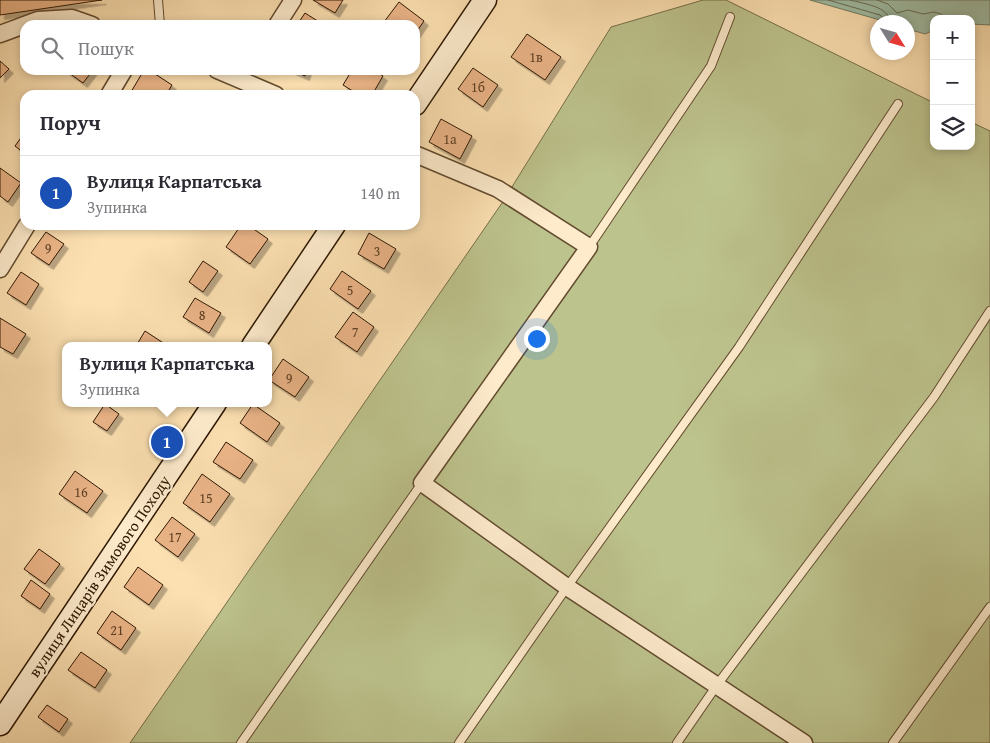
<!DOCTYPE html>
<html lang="uk">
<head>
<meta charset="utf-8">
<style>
	:root { --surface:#fff; --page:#f2f2f3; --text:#2b2b33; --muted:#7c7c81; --line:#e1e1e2; --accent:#8f2418 }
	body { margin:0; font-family:"Gentium Book Plus",serif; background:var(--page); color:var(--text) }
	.controls { position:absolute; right:15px; top:15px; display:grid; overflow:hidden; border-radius:10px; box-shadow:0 2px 8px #0003 }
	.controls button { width:45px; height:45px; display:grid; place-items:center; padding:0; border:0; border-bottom:1px solid var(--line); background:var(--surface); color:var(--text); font:25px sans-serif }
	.compass { position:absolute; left:870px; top:15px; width:45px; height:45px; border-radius:50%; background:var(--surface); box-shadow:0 2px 8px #0003; rotate:127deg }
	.you { position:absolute; left:536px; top:338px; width:18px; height:18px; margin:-12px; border:4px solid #fff; border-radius:50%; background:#1a73e8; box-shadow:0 0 0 8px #1a73e833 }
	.badge { display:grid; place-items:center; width:32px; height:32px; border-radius:50%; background:var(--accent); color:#fff; font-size:16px; font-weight:700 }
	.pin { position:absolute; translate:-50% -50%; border:2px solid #fff; box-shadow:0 1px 5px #0006 }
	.popup { position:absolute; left:62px; top:342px; width:210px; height:65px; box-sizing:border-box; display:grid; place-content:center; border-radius:10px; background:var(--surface); filter:drop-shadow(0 1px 4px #0005); font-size:16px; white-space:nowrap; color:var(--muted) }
	.popup b { font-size:19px; color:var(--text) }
	.popup::after { content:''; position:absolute; left:50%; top:100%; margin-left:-10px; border:10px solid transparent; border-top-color:var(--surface) }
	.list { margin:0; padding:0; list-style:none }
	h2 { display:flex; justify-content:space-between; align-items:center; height:65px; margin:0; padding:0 20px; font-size:21px }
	h2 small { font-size:16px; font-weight:400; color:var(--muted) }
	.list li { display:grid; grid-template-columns:32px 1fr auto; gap:15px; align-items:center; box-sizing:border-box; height:75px; padding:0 20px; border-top:1px solid var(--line) }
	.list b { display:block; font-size:19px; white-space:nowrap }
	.list p { margin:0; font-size:16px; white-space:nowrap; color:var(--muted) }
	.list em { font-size:16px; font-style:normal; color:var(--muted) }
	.icon { flex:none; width:28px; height:28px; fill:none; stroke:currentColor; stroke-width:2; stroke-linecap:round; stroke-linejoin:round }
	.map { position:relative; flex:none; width:990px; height:743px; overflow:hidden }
	.search { position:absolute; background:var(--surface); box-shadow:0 2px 8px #0003; left:20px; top:20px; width:400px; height:55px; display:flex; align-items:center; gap:12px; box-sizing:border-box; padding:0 18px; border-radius:15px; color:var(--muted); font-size:19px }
	.panel { position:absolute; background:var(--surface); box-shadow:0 2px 8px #0003; left:20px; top:90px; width:400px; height:140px; border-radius:15px }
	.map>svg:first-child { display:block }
</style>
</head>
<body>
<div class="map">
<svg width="990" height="743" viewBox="0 0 990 743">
	<defs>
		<filter id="shadow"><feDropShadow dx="4.5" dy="4.5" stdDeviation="0" flood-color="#0004"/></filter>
	</defs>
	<rect width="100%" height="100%" fill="#fce0b1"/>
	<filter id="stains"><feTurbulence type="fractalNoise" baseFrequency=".004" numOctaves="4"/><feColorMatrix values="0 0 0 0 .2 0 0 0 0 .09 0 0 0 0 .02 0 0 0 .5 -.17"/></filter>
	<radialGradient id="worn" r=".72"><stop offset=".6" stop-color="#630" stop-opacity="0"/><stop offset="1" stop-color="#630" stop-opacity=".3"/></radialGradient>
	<path fill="#bdc38d" stroke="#766e48" d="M703 0H726L934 103V146H971V122L990 131V743H130L502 203 611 27Z"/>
	<path fill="#a0bea6" stroke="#727c64" d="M810 0H990V25L971 24V19H934V30L925 34 908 29V22H887Z"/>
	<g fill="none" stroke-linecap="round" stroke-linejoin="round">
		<path stroke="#676b54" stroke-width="1" d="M828 0 880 15 883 18 884 22
			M850 0C864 4 889 6 890 22
			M877 0 888 4 897 13 908 10 923 14 934 12 941 14 948 19"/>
	</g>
	<path fill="#eab487" stroke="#2e1802" filter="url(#shadow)" d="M0 0H102L0 15Z
		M313 0H343L335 13Z
		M399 2 424 21 415 34V25H388L384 22Z
		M305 13 324 25H297Z
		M527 34 561 57 545 80 511 57Z
		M0 61 9 69 0 78Z
		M473 68 498 85 483 107 458 89Z
		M65 70H93L83 83Z
		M144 70H149L172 85 166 95H136L131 92Z
		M291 70H307L305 76Z
		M352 70H373L383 76 372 95H359L343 85Z
		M441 119 472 136 460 159 429 142Z
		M25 132V154L15 146Z
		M0 168 21 183 8 202 0 196Z
		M241 225H248L268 239 250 264 226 247Z
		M46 232 64 244 49 265 31 253Z
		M369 233 396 249 384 269 358 254Z
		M203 261 218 271 203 292 189 282Z
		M342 271 371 291 358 309 330 289Z
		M21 272 39 284 26 305 7 293Z
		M195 298 221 313 209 333 183 317Z
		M353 312 374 327 357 352 335 337Z
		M0 318 26 334 13 354 0 347Z
		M145 331 168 346H136Z
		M283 359 309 377 295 397 269 380Z
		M105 404 119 414 107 431 93 422Z
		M253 404 280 423 267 442 240 423Z
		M226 442 253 460 240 479 213 462Z
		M75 471 103 491 87 513 59 494Z
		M202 474 230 494 210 522 183 503Z
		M172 517 195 534 178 557 155 540Z
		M39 549 60 564 45 584 24 569Z
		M138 567 163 585 149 605 124 587Z
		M31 580 50 594 40 609 21 596Z
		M112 611 136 628 121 650 97 633Z
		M81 652 107 670 95 688 68 670Z
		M47 705 68 719 59 732 38 717Z"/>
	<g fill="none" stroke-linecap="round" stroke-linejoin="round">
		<defs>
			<path id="lane" d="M158 0 160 25
				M589 247 711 66 730 17
				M241 743 422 483
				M459 743 567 587 739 347 898 104
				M677 743 717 685 934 397 990 311
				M893 743 990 607"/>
			<path id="street" d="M277 25 293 0
				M0 34 38 20 72 18 92 25
				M217 70 276 95
				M109 95 124 70
				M415 154 498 189 589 247 422 483 567 587 804 743
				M0 269 27 225"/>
			<path id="secondary" d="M415 104 485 0
				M253 346 334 225
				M0 724 215 403"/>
		</defs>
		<use href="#lane" stroke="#624a2e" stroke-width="10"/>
		<use href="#street" stroke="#624a2e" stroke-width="19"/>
		<use href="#secondary" stroke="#2e1802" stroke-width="25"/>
		<use href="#lane" stroke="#fdebcc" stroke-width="8"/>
		<use href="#street" stroke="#fdebcc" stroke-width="16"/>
		<use href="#secondary" stroke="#fdebcc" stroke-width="22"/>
	</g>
	<g text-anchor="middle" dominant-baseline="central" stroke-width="4.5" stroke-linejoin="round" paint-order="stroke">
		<g font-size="14" fill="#5d3f23">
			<text x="536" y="57">1в</text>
			<text x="478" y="87">1б</text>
			<text x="450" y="139">1а</text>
			<text x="48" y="248">9</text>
			<text x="377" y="251">3</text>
			<text x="350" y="290">5</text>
			<text x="202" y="315">8</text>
			<text x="355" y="332">7</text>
			<text x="289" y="378">9</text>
			<text x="81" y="492">16</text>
			<text x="206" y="498">15</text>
			<text x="175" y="537">17</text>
			<text x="117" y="630">21</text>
		</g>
		<g font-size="16" fill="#2e1802" stroke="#fdebcc">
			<text transform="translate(99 576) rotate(-56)">вулиця Лицарів Зимового Походу</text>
		</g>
	</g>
	<rect width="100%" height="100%" filter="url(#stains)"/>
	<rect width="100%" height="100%" fill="url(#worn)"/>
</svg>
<div class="controls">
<button>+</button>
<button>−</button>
<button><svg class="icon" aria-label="layers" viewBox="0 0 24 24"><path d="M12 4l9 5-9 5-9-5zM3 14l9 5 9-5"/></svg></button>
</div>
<svg class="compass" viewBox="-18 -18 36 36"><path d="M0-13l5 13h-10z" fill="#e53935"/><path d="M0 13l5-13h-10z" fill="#7c7c81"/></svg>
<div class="you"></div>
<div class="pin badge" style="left:167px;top:442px;background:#1a4fb4">1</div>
<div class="popup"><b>Вулиця Карпатська</b>Зупинка</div>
<div class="search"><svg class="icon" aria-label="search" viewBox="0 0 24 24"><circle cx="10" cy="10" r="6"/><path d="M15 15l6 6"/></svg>Пошук</div>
<section class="panel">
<h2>Поруч<small></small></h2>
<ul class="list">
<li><span class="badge" style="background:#1a4fb4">1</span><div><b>Вулиця Карпатська</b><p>Зупинка</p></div><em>140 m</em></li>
</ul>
</section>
</div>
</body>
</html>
